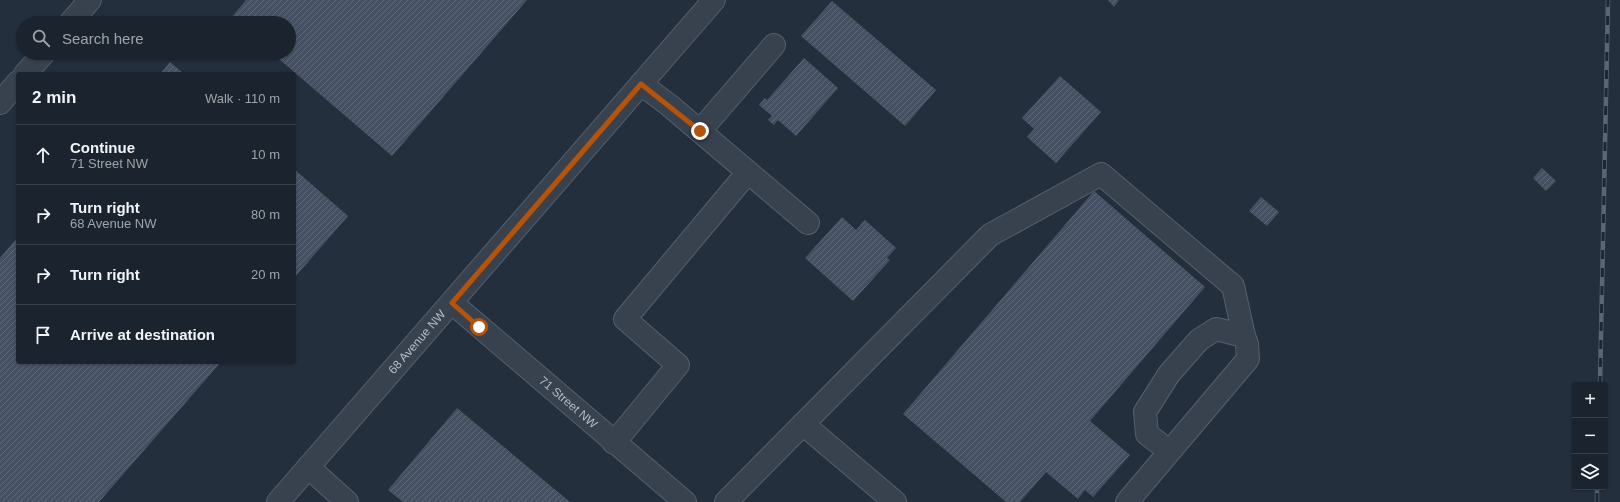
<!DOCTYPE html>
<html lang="en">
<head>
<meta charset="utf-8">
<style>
	:root { --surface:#1b232e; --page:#282f3a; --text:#f1f3f6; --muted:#a0a4aa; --line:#39404a }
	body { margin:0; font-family:Helvetica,sans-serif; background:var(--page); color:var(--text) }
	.controls { position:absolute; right:12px; bottom:12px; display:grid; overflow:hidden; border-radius:4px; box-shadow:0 1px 3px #0004 }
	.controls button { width:36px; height:36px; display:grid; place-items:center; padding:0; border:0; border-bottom:1px solid var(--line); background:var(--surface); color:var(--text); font:20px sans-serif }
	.stop { position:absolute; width:12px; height:12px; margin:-9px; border:3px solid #b45309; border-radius:50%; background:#fff }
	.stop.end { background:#b45309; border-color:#fff; box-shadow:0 1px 4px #0008 }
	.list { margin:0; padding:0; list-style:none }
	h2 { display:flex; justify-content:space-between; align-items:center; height:52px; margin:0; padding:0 16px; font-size:17px }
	h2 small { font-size:13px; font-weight:400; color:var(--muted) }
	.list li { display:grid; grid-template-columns:26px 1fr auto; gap:12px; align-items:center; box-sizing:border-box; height:60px; padding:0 16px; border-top:1px solid var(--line) }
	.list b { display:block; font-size:15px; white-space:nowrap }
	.list p { margin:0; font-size:13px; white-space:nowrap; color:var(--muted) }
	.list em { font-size:13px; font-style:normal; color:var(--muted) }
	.icon { flex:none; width:22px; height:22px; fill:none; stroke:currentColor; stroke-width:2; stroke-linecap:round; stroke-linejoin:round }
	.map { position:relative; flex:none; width:1620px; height:502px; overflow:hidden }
	.search { position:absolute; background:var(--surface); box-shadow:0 1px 3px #0004; left:16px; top:16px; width:280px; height:44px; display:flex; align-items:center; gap:10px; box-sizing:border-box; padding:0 14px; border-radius:22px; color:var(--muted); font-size:15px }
	.panel { position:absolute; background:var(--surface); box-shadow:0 1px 3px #0004; left:16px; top:72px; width:280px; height:292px; border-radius:4px }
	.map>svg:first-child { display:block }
</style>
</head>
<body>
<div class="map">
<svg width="1620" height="502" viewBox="0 0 1620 502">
	<defs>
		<pattern id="building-hatch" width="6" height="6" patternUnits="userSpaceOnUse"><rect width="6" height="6" fill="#455162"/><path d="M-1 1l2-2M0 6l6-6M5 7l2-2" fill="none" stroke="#5d6877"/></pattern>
	</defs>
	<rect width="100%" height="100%" fill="#242f3e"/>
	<path fill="url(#building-hatch)" d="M246 0H527L392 156 272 53H289V23H237L231 18Z
		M1108 0H1119L1114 7Z
		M832 1 936 90 905 126 801 36Z
		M804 58 838 88 796 136 778 120 774 125 768 120 772 116 759 105 765 98 767 100Z
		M170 62 184 74H160Z
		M1060 76 1101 112 1056 163 1027 137 1034 129 1022 118Z
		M1542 168 1556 181 1546 191 1533 178Z
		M294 169 348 216 294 278Z
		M1094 191 1205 287 1090 421 1130 455 1093 497 1085 490 1078 499 1046 472 1020 502H1006L903 414Z
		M1261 197 1279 212 1267 226 1249 211Z
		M842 217 856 230 865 220 896 248 887 258 890 260 853 301 805 258Z
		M18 237V362H221L99 502H0V258Z
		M457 408 570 502H403L388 490Z"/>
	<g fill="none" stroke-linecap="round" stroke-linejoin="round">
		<defs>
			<g id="minor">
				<path d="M70 23 90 0"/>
				<path d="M25 74 44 53"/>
				<path d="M641 84 669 105 808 223"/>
				<path d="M0 103 18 82"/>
				<path d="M700 131 774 45"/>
				<path id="s1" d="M452 303 685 502"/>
				<path d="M803 424 895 502"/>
				<path d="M614 443 678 365 625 319 748 172"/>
				<path d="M308 467 347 502"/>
				<path id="s2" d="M278 502 714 0"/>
				<path d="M726 502 990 235 1101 174 1233 286 1244 336"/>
				<path d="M1127 502 1248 359 1247 344 1244 336 1216 329 1199 340 1169 374 1145 412 1147 434 1169 451"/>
			</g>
		</defs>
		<use href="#minor" stroke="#565f6c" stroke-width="24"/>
		<use href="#minor" stroke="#38414e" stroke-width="22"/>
		<defs>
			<path id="rail" d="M1600 385 1608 0
				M1597 502V487"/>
		</defs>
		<use href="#rail" stroke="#5a6575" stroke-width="4.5"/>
		<use href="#rail" stroke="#1d2633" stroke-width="3" stroke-dasharray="9" stroke-linecap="butt"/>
	</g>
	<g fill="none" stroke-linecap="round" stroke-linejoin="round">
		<path stroke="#b45309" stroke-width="5" d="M479 327 452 303 641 84 700 131"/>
	</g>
	<g text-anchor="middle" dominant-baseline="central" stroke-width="3.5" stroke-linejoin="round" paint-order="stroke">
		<g font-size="12" fill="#b4bcc9" stroke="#1d2633">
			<text stroke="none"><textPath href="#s2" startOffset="212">68 Avenue NW</textPath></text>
			<text stroke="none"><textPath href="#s1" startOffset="153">71 Street NW</textPath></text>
		</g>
	</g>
</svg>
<div class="controls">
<button>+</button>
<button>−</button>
<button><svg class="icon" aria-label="layers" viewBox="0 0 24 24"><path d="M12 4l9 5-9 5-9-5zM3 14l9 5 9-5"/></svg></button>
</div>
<div class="stop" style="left:479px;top:327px"></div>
<div class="stop end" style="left:700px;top:131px"></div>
<div class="search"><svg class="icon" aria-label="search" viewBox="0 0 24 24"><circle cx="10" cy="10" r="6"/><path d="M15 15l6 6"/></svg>Search here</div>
<section class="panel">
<h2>2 min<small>Walk · 110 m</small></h2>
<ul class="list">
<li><svg class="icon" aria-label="ahead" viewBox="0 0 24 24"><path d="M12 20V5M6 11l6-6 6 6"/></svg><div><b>Continue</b><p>71 Street NW</p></div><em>10 m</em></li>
<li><svg class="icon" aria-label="right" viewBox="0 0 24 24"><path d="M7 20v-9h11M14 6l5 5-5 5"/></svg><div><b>Turn right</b><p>68 Avenue NW</p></div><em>80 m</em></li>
<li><svg class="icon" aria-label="right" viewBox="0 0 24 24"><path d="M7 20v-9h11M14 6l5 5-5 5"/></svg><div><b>Turn right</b></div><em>20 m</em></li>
<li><svg class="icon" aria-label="arrive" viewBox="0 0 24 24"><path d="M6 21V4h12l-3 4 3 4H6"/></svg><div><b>Arrive at destination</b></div></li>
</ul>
</section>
</div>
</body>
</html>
